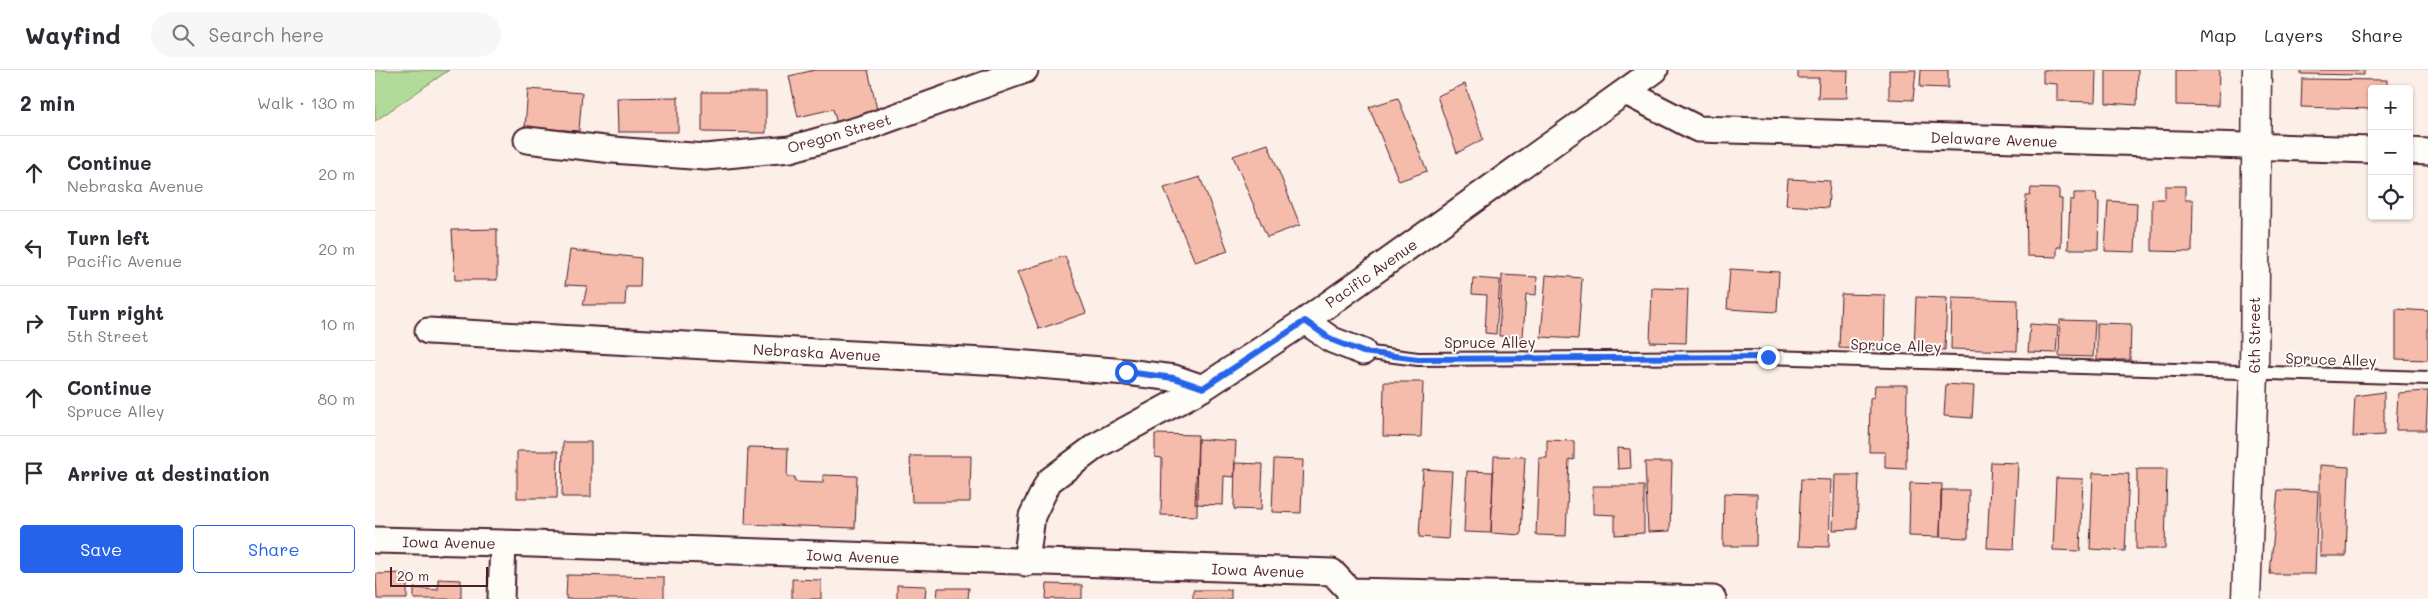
<!DOCTYPE html>
<html lang="en">
<head>
<meta charset="utf-8">
<style>
	:root { --surface:#fff; --page:#f7f7f7; --text:#2b2b33; --muted:#7c7c81; --line:#e1e1e2; --accent:#2563eb }
	body { margin:0; font-family:Mali,sans-serif; background:var(--page); color:var(--text) }
	.controls { position:absolute; right:15px; top:15px; display:grid; overflow:hidden; border-radius:5px; box-shadow:0 1px 4px #0004 }
	.controls button { width:45px; height:45px; display:grid; place-items:center; padding:0; border:0; border-bottom:1px solid var(--line); background:var(--surface); color:var(--text); font:25px sans-serif }
	.scale { position:absolute; left:15px; bottom:12px; width:98px; box-sizing:border-box; padding-left:5px; border:2px solid #4a1f2b; border-top:0; font-size:14px; line-height:18px; white-space:nowrap; color:#4a1f2b; -webkit-text-stroke:4px #fdfcf7; paint-order:stroke }
	.stop { position:absolute; width:15px; height:15px; margin:-11px; border:4px solid #2563eb; border-radius:50%; background:#fff }
	.stop.end { background:#2563eb; border-color:#fff; box-shadow:0 1px 5px #0008 }
	.list { margin:0; padding:0; list-style:none }
	h2 { display:flex; justify-content:space-between; align-items:center; height:65px; margin:0; padding:0 20px; font-size:21px }
	h2 small { font-size:16px; font-weight:400; color:var(--muted) }
	.list li { display:grid; grid-template-columns:32px 1fr auto; gap:15px; align-items:center; box-sizing:border-box; height:75px; padding:0 20px; border-top:1px solid var(--line) }
	.list b { display:block; font-size:19px; white-space:nowrap }
	.list p { margin:0; font-size:16px; white-space:nowrap; color:var(--muted) }
	.list em { font-size:16px; font-style:normal; color:var(--muted) }
	.actions { display:flex; gap:10px; padding:15px 20px }
	.actions a { flex:1; padding:11px 0; border:1px solid var(--accent); border-radius:5px; text-align:center; font-size:18px; color:var(--accent) }
	.actions .main { background:var(--accent); color:#fff }
	.icon { flex:none; width:28px; height:28px; fill:none; stroke:currentColor; stroke-width:2; stroke-linecap:round; stroke-linejoin:round }
	.map { position:relative; flex:none; width:2053px; height:529px; overflow:hidden }
	header { display:flex; align-items:center; gap:30px; box-sizing:border-box; height:70px; padding:0 25px; background:var(--surface); border-bottom:1px solid var(--line) }
	header strong { font-size:24px }
	nav { display:flex; gap:28px; margin-inline-start:auto; font-size:18px }
	.search { width:350px; height:45px; background:var(--page); display:flex; align-items:center; gap:12px; box-sizing:border-box; padding:0 18px; border-radius:28px; color:var(--muted); font-size:19px }
	main { display:flex }
	aside { flex:1; background:var(--surface) }
	.map>svg:first-child { display:block }
</style>
</head>
<body>
<header>
<strong>Wayfind</strong>
<div class="search"><svg class="icon" aria-label="search" viewBox="0 0 24 24"><circle cx="10" cy="10" r="6"/><path d="M15 15l6 6"/></svg>Search here</div>
<nav><a>Map</a><a>Layers</a><a>Share</a></nav>
</header>
<main>
<aside>
<h2>2 min<small>Walk · 130 m</small></h2>
<ul class="list">
<li><svg class="icon" aria-label="ahead" viewBox="0 0 24 24"><path d="M12 20V5M6 11l6-6 6 6"/></svg><div><b>Continue</b><p>Nebraska Avenue</p></div><em>20 m</em></li>
<li><svg class="icon" aria-label="left" viewBox="0 0 24 24"><path d="M17 20v-9H6M10 6l-5 5 5 5"/></svg><div><b>Turn left</b><p>Pacific Avenue</p></div><em>20 m</em></li>
<li><svg class="icon" aria-label="right" viewBox="0 0 24 24"><path d="M7 20v-9h11M14 6l5 5-5 5"/></svg><div><b>Turn right</b><p>5th Street</p></div><em>10 m</em></li>
<li><svg class="icon" aria-label="ahead" viewBox="0 0 24 24"><path d="M12 20V5M6 11l6-6 6 6"/></svg><div><b>Continue</b><p>Spruce Alley</p></div><em>80 m</em></li>
<li><svg class="icon" aria-label="arrive" viewBox="0 0 24 24"><path d="M6 21V4h12l-3 4 3 4H6"/></svg><div><b>Arrive at destination</b></div></li>
</ul>
<div class="actions"><a class="main">Save</a><a>Share</a></div>
</aside>
<div class="map">
<svg width="2053" height="529" viewBox="0 0 2053 529">
	<rect width="100%" height="100%" fill="#fbefe8"/>
	<filter id="ink" filterUnits="userSpaceOnUse"><feTurbulence type="fractalNoise" baseFrequency=".02" numOctaves="2"/><feDisplacementMap in="SourceGraphic" scale="10" xChannelSelector="R" yChannelSelector="G"/><feConvolveMatrix kernelMatrix="1 2 1 2 8 2 1 2 1" color-interpolation-filters="sRGB"/></filter>
	<g filter="url(#ink)">
		<path fill="#b0db99" stroke="#7d7d62" d="M0 0H74L0 51Z"/>
		<path fill="#f5bcac" stroke="#4a1f2b" d="M440 0H493L503 44 462 54 458 39 423 47 414 6Z
			M1423 0H1473L1472 28H1443L1444 8H1423Z
			M1514 0H1541L1538 30 1514 29Z
			M1546 0H1573V18L1545 17Z
			M1668 0H1721L1720 32 1682 31V14L1668 13Z
			M1731 0H1763L1762 35 1731 33Z
			M1801 0H1844L1843 36 1801 35Z
			M1926 0H1989V5L1926 4Z
			M1927 9 2012 10V19H1997V39L1926 37Z
			M1090 14 1108 69 1082 83 1062 26Z
			M153 19 207 23 204 61 150 57Z
			M327 22H391V63L327 62Z
			M303 27V62H243L242 28Z
			M1023 28 1052 101 1024 111 994 37Z
			M893 74 925 155 892 167 858 86Z
			M825 107 853 181 820 192 789 118Z
			M1413 109 1455 111 1453 138 1411 135Z
			M1790 116H1810V130H1818L1817 182 1777 181V129H1790Z
			M1656 118 1684 119V129H1687L1686 177H1682V187L1652 186 1651 126H1655Z
			M1699 123H1721L1722 132H1724L1723 179H1693L1695 130H1699Z
			M1733 131 1762 133 1760 182 1730 181Z
			M122 159V210H80L77 160Z
			M195 180 266 188 265 217H251L250 235H208L212 216 190 215Z
			M690 186 711 243 664 259 642 202Z
			M1355 199 1404 202 1402 242 1352 239Z
			M1127 205 1162 207 1161 225 1151 224 1148 267 1124 266Z
			M1171 205 1207 208 1203 269 1166 267Z
			M1098 208 1125 210 1121 264 1110 263 1112 225 1097 224Z
			M1277 218 1313 219 1311 273 1275 272Z
			M1466 224 1510 225 1509 280 1464 278Z
			M1541 227 1572 228 1570 280 1539 279Z
			M1577 228 1643 230 1642 281 1576 279Z
			M2021 239 2053 241V290L2021 289Z
			M1685 250 1720 251 1718 287 1684 286Z
			M1722 253 1756 254 1755 290H1722Z
			M1655 254 1683 256 1681 283 1653 282Z
			M1009 312H1048L1046 367 1008 366Z
			M1571 314 1599 316 1597 348 1569 346Z
			M1500 315H1532L1531 399 1510 398V382H1494L1495 328 1499 327Z
			M2053 321 2051 360H2021L2023 323Z
			M2009 322V365L1978 367 1980 326Z
			M780 364 823 365 822 446 786 445 787 388 780 387Z
			M823 369 861 371 859 407 849 406 848 435 820 434Z
			M1172 370 1199 371V390L1194 389 1191 466 1161 465 1164 388H1172Z
			M188 372H216V427H187Z
			M373 377 413 378 412 407H420V412L448 413V405L482 406 480 458 370 454Z
			M1242 378 1255 379 1256 398 1243 399Z
			M142 381H183L182 428H142Z
			M535 386H596L595 432H537Z
			M1119 386 1150 387 1146 465 1116 463Z
			M899 389 928 390 926 443 897 442Z
			M1270 392H1297L1295 461 1273 462Z
			M1616 392 1643 393 1639 479 1612 478Z
			M860 393 888 394 886 440 859 439Z
			M1945 395 1974 397 1971 486H1945Z
			M1048 399 1077 401 1073 469 1044 467Z
			M1762 399H1792L1790 479H1761Z
			M1092 401 1118 402 1116 463 1089 462Z
			M1718 403 1754 404 1750 481 1715 479Z
			M1460 405H1484L1482 459 1458 460Z
			M1681 408 1708 409 1705 481 1678 480Z
			M1426 409 1456 410 1454 477 1423 476Z
			M1535 413 1567 414 1565 467 1534 466Z
			M1218 416H1269V463L1240 465V445L1218 444Z
			M1566 420H1594L1593 468 1565 467Z
			M1903 420 1943 421 1940 504H1895Z
			M1349 423 1382 424 1381 476H1348Z
			M32 503V529H2L1 504Z
			M192 505 289 507V529H191Z
			M63 509 86 510V529H39V518L63 520Z
			M417 509 446 510V529H417Z
			M672 514 707 515V529H671Z
			M522 515 551 516 550 529H522Z
			M563 518H594L593 529H562Z
			M818 520H856V529H818Z"/>
		<g fill="none" stroke-linecap="round" stroke-linejoin="round">
			<defs>
				<path id="service" d="M988 282 1043 289 1393 287 2053 308"/>
				<path id="minor" d="M1251 22 1323 59 1997 80
					M152 70 238 80 330 87 415 79 489 58 650 0
					M2034 81 2053 82
					M930 251 957 270 988 282
					M53 261 627 292 751 302 799 308 828 318
					M0 470 128 473 957 502 975 521V529
					M651 493 657 446 674 411 721 376 828 318 930 251 1280 0
					M975 521 1338 529
					M126 529 128 473"/>
				<path id="tertiary" d="M1871 529 1879 303 1882 0"/>
			</defs>
			<use href="#service" stroke="#4a1f2b" stroke-width="16"/>
			<use href="#minor" stroke="#4a1f2b" stroke-width="29"/>
			<use href="#tertiary" stroke="#4a1f2b" stroke-width="31"/>
			<use href="#service" stroke="#fdfcf7" stroke-width="12"/>
			<use href="#minor" stroke="#fdfcf7" stroke-width="25"/>
			<use href="#tertiary" stroke="#fdfcf7" stroke-width="28"/>
		</g>
	</g>
	<g fill="none" stroke-linecap="round" stroke-linejoin="round" filter="url(#ink)">
		<path stroke="#2563eb" stroke-width="6" d="M751 302 799 308 828 318 930 251 957 270 988 282 1043 289 1393 287"/>
	</g>
	<g text-anchor="middle" dominant-baseline="central" stroke-width="4" stroke-linejoin="round" paint-order="stroke">
		<g font-size="15" fill="#4a1f2b" stroke="#fdfcf7">
			<text transform="translate(464 63) rotate(-16)">Oregon Street</text>
			<text transform="translate(1619 69) rotate(2)">Delaware Avenue</text>
			<text transform="translate(996 203) rotate(-35)">Pacific Avenue</text>
			<text transform="translate(1879 265) rotate(-90)">6th Street</text>
			<text x="1115" y="272">Spruce Alley</text>
			<text transform="translate(1521 275) rotate(2)">Spruce Alley</text>
			<text transform="translate(442 282) rotate(3)">Nebraska Avenue</text>
			<text transform="translate(1956 289) rotate(2)">Spruce Alley</text>
			<text transform="translate(74 472) rotate(1)">Iowa Avenue</text>
			<text transform="translate(478 486) rotate(2)">Iowa Avenue</text>
			<text transform="translate(883 500) rotate(2)">Iowa Avenue</text>
		</g>
	</g>
</svg>
<div class="controls">
<button>+</button>
<button>−</button>
<button><svg class="icon" aria-label="locate" viewBox="0 0 24 24"><circle cx="12" cy="12" r="6"/><path d="M12 2v4M12 18v4M2 12h4M18 12h4"/></svg></button>
</div>
<div class="scale">20 m</div>
<div class="stop" style="left:751px;top:302px"></div>
<div class="stop end" style="left:1393px;top:287px"></div>
</div>
</main>
</body>
</html>
